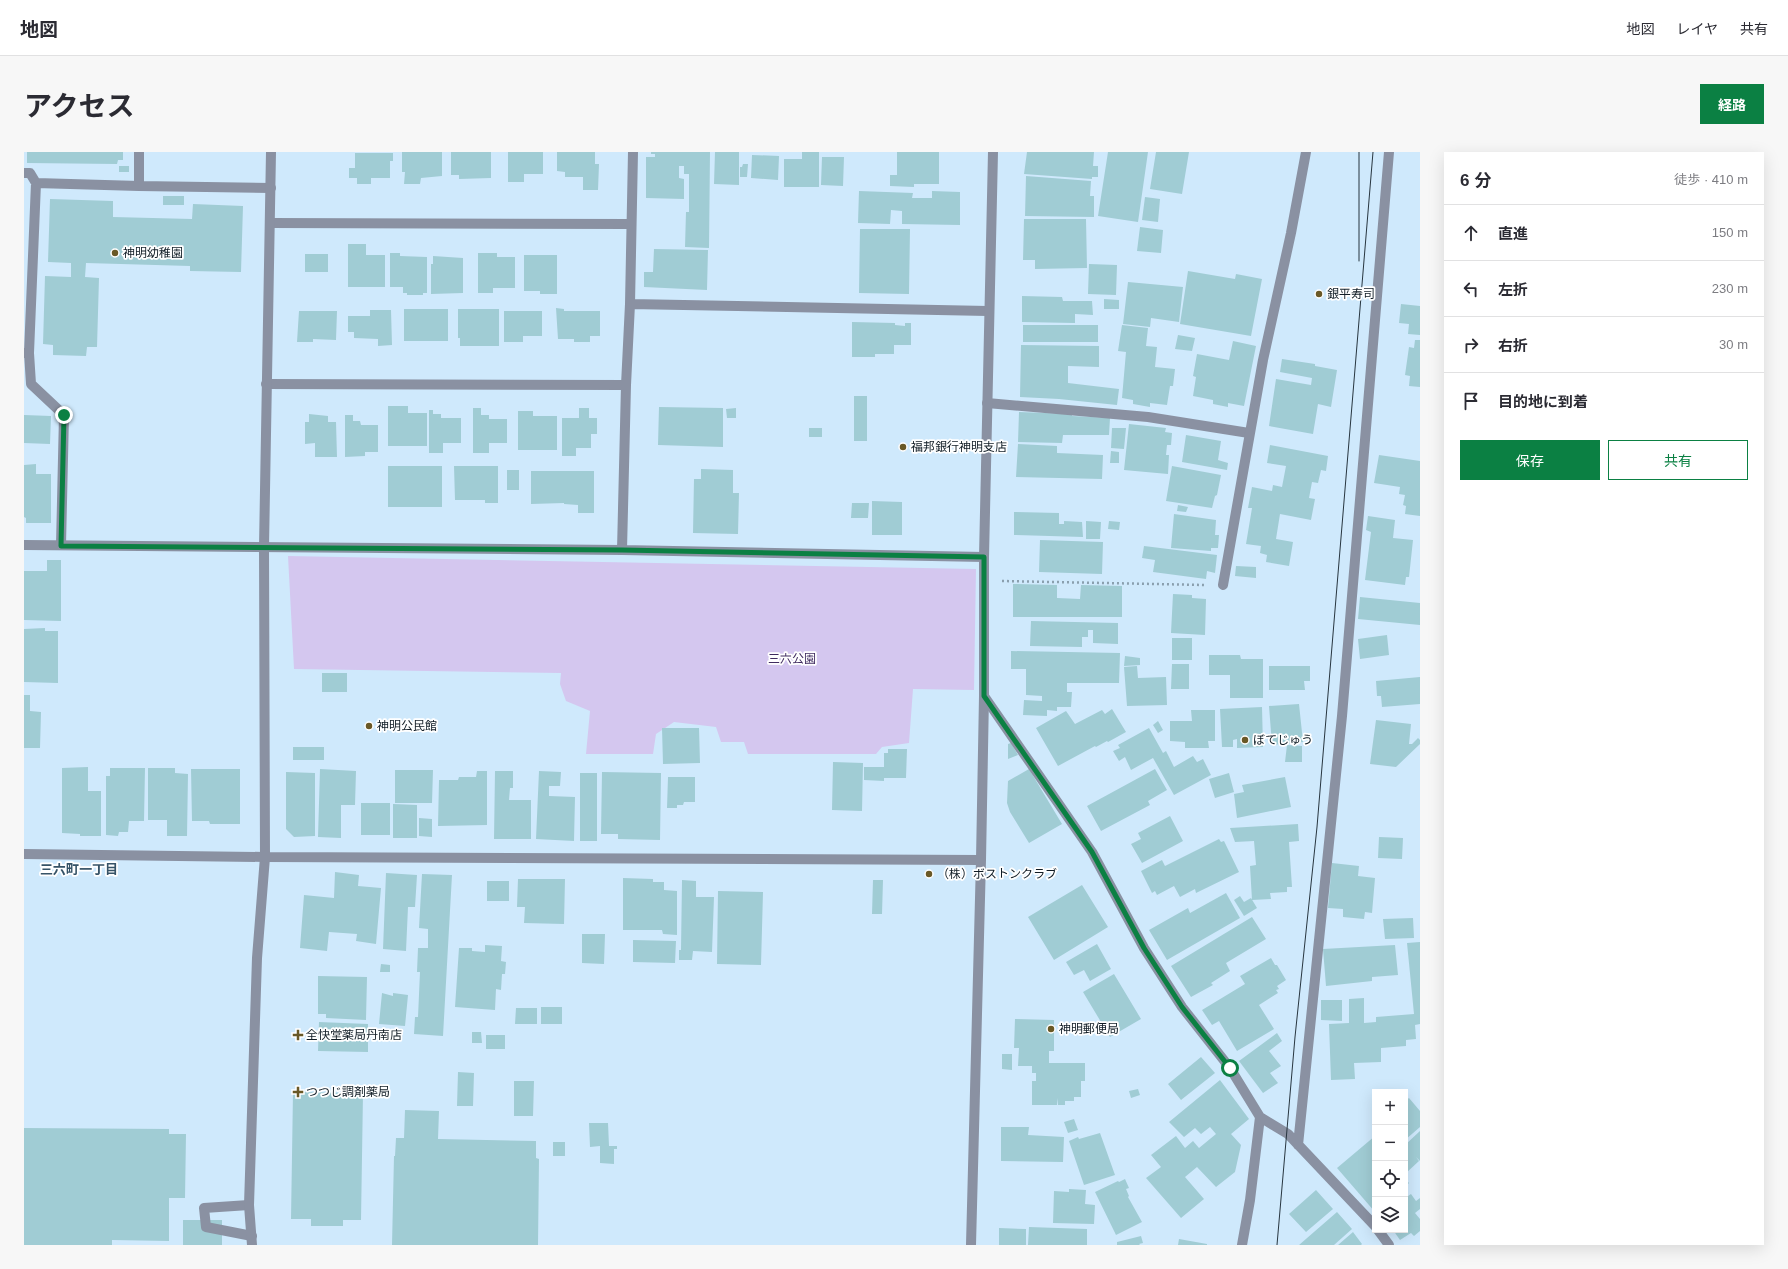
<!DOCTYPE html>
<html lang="ja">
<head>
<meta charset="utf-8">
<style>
	:root { --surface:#fff; --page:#f7f7f7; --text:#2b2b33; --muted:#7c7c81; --line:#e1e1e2; --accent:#0b8043 }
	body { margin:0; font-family:Arial,"Noto Sans JP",sans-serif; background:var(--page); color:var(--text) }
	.controls { position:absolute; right:12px; bottom:12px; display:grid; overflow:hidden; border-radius:0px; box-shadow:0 4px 16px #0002 }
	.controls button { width:36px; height:36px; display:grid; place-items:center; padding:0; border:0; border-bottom:1px solid var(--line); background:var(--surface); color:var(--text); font:20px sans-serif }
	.stop { position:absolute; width:12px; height:12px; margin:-9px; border:3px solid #0b8043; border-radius:50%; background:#fff }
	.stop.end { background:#0b8043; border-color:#fff; box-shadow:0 1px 4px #0008 }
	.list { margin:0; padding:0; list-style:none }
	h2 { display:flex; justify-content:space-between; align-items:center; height:52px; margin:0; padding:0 16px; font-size:17px }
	h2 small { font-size:13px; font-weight:400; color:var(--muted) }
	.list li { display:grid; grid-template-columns:26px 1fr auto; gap:12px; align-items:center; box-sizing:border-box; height:56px; padding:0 16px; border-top:1px solid var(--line) }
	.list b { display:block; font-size:15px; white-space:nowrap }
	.list em { font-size:13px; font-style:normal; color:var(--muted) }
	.actions { display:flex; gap:8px; padding:12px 16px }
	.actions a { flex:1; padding:9px 0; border:1px solid var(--accent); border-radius:0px; text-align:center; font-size:14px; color:var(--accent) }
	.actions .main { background:var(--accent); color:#fff }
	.icon { flex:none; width:22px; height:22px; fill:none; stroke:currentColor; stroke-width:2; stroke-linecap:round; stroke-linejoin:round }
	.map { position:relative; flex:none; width:1396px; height:1093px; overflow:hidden; border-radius:0px }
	header { display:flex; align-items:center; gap:24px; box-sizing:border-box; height:56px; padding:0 20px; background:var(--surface); border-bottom:1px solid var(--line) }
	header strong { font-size:19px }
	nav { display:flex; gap:22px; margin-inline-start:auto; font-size:14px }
	.intro { display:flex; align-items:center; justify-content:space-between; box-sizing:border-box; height:96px; padding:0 24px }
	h1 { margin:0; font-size:28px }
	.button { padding:10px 18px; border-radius:0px; background:var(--accent); color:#fff; font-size:14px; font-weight:700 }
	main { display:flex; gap:24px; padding:0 24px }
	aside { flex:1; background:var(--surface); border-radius:0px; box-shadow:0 4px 16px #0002 }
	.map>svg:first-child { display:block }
</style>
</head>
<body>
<header>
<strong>地図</strong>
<nav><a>地図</a><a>レイヤ</a><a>共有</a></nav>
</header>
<div class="intro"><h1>アクセス</h1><a class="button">経路</a></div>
<main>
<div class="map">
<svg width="1396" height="1093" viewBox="0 0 1396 1093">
	<rect width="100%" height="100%" fill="#cfe9fc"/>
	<path fill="#d4c7ef" d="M264 404 952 417 950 538 889 537 885 591 858 595 852 602H724L720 590H697L692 575 650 570 632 582 629 602H562L566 559 542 549 536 532 537 521 270 517Z"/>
	<path fill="#a0ccd4" d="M3 0H99V8H94L93 12 3 11Z
		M378 0H418V24L397 26 396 32H380L381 20H378Z
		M427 0H467V26L435 27V23H427Z
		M484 0H519V22H500V30H484Z
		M533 0H571V12H575L574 38H559V25H541V20L533 19Z
		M627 0H686L685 96 661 95 662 60H665V22H660V14H655V26L660 27V47L622 46V5H631V2H627Z
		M691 0H715V33L690 32Z
		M778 0H795V35H760V7H778Z
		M873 0H915V32H890V35L866 34V23H873Z
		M1003 0H1070L1069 14H1074V25H1068V27L1000 22Z
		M1084 0H1124L1114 70 1074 64Z
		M1132 0H1165L1158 42 1126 37Z
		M331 1H369V9H366V26H347V32H333V26H325V16H331Z
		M728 3 755 4 754 28 727 26Z
		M798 5H820L819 34 797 33Z
		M719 12H724L723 25H716V15H718Z
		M95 14H105V20H95Z
		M1002 24 1067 29 1066 44H1070V65L1001 64Z
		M835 39 889 41 888 46H908V39L936 40V73L878 72V59L867 58 866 72 834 71Z
		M139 44H160V53H139Z
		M1121 45 1136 47 1134 70 1118 68Z
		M26 47 89 49V65L168 67 169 52 219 54 217 120 166 119V114L62 111 61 125 75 126 73 195H63L62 204 29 203V193L19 192 21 124 47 125V111L24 110Z
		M1000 67H1062L1063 116 1011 117V108H999Z
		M1116 75 1139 78 1137 101 1113 99Z
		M836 77H886L885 142 835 141Z
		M324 92H342V103H361V135H324Z
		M630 97 684 98 683 138 620 135V120H629Z
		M366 101H376V104L403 105V141H399V143H383V141H379V135H366Z
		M454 101H473V105H491V136H469V141H454Z
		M281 102H304V120H281Z
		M500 103H533V142H516V139H500Z
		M409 104 439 106V141L407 142V112H409Z
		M1065 112 1093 113 1092 143 1064 142Z
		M1164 119 1211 127 1212 122 1238 127 1227 184 1156 172Z
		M1104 130 1159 135 1155 170 1127 166 1126 175 1099 172Z
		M998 144 1038 145 1039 149H1068L1069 163 1051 162V171L998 170Z
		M1080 147 1095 148V157H1080Z
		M1377 152 1396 154V183L1384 182 1385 172 1375 171Z
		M532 156 540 157V159H576V184H566V190H550V187H534Z
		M380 157H424V189H380Z
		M434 157H475V194H436V186H434Z
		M346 158H367L368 193 354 194V187L330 186V180H324V164H346Z
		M275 159H313L312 188 289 187V190H273Z
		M480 159H518V184H499V190H480Z
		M828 170 871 171V173L881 174V171H887V193H870V202H851V205H828Z
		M999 173H1074V190H999Z
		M1098 173 1124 176 1122 194 1133 195 1131 215 1151 217 1149 234H1146L1143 253 1126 251V255L1109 252V248L1098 246 1102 200 1094 199Z
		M1154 183 1171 186 1168 199 1151 197Z
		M1391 188H1396V235L1385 234 1386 224 1381 223 1385 195 1390 196Z
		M1209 189 1232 194 1220 254 1204 251V255L1189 252V248L1169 244 1172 225 1169 224 1173 202 1205 208Z
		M997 193 1075 194V215L1044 214V231L1095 237 1093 253 1035 247 996 245Z
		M1258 207 1291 212V214L1313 218 1307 255 1294 252 1289 282 1245 274 1252 227 1287 233 1288 226 1256 220Z
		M830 244H843V289H830Z
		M364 254H384V261H403V294H364Z
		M635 255 699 256V295L634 293Z
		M449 256H457V263H465V267H483V291H465V301H449Z
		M555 256H565V266H573V282H567V296H552V304H538V266H555Z
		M712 256V266H703L702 257Z
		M405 258H409V262H417V266H437V291H419V301H405Z
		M494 259H509V264H533V298H494Z
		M995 260 1048 262V264L1086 266 1085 283H1039L1038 291 994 290Z
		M285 262 304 264V270H312L313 305H291V291L281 292V270H285Z
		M0 263 27 264 26 292 0 291Z
		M321 263H329V269H336L337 273H354V300H341V304L321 305Z
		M1105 272 1142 276 1141 280 1148 281 1147 293H1143L1142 303H1145L1144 322 1100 318Z
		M785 276H798V285H785Z
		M1088 276H1102L1100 297 1087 296Z
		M1162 283 1197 289 1194 308 1204 311 1203 318 1158 310Z
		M994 292 1033 294V301L1079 303 1078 327 992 325Z
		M1246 293 1304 304 1302 319 1297 318 1294 331 1288 330 1285 346 1291 347 1287 368 1256 362 1252 387 1269 390 1265 414 1242 410 1243 403 1236 401 1237 394 1222 392 1228 356H1224L1228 335 1248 339 1249 333 1258 335 1262 314 1243 311Z
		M1087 299 1095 300V311H1086Z
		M1355 303 1396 309V364L1381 362 1382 354 1379 353 1381 343 1375 342 1376 335 1350 331Z
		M12 312V322H27V371H2V366L0 365V313Z
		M364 314H418V355H364Z
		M430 314H474V351H461V348H431Z
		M1148 314 1197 323 1193 343 1191 344 1188 356 1142 349Z
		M677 317 709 318V341H715L714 382 669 381 670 327H677Z
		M483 318H495V338H483Z
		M507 319H570V361H554V353L540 352V351L507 352Z
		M848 349 878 350V383H848Z
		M828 351H845L844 366H827Z
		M1154 353 1164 355 1162 360 1153 359Z
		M990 360 1035 361V372H1040V369L1058 370 1059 385 990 383Z
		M1150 362 1192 368 1191 383H1195L1194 396H1187V399L1147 396Z
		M1344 364 1371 368 1369 386 1389 388 1385 425H1382L1381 433 1341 428 1347 380 1342 378Z
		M1062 369 1077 370 1076 387H1062Z
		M1085 369 1096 370 1095 378 1084 377Z
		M1016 388 1079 390 1078 422 1015 420Z
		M1120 394 1193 403 1191 421 1183 419 1182 427 1129 420 1131 408 1118 406Z
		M23 408H37V469L0 468V419H23Z
		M1212 414 1232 415V426L1211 424Z
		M989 432 1033 433V446L1056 447 1057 433 1098 434V465H989Z
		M1149 442 1168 443V446L1182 447 1181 483 1147 481Z
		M1336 445 1396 451V473L1334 467Z
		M1007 469 1094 471V492L1069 491V478H1064V485H1058V495L1006 494Z
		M21 476V479H34V531L0 530V477Z
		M1363 483 1365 503 1336 507 1334 487Z
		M1148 486H1168V508H1148Z
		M987 499 1096 501 1095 531H1043V540H1048L1047 555H1033V559L1023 558V564L999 563 1000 548 1018 549V544L1002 543V517H987Z
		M1185 503H1216L1217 507H1239V546H1206V523H1185Z
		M1101 504 1116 506V513L1100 514Z
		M1148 512H1165V537H1147Z
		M1113 514 1114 526 1142 525 1143 553 1103 554 1100 515Z
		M1245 514H1286V529H1280L1281 538H1245Z
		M298 521H323V540H298Z
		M1396 525V552L1358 555 1357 544H1353L1352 529Z
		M0 543H6V559L17 560 16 596H0Z
		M1275 552 1279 590 1248 593 1245 554Z
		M1238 555 1239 595 1213 596V587L1209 588V595H1198L1196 557Z
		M1088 557 1102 580 1084 590 1083 589 1072 595 1071 594 1034 614 1012 576 1042 559 1051 572 1078 558 1081 562Z
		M1167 558H1191V589H1184L1185 596H1161V590L1146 589V569H1168Z
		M1352 568 1387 572 1385 592H1388L1394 586 1396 588V592L1372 615 1346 612Z
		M1134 569 1139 578 1134 581 1129 573Z
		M638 576H675L676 611 639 612Z
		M1125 576 1139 601 1142 599 1150 615 1169 604 1173 610 1179 607 1187 623 1150 643 1129 606 1107 618 1101 605 1095 609 1089 599 1096 596 1094 593Z
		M987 591 994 603 984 607V592Z
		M1263 593 1278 594V610H1261Z
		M269 595H300V608H269Z
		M864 597H883L882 626H860V629L840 628V615H860V601H864Z
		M809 610 839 611 838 659 808 658Z
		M64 615V639H77V684H56V682L38 681V616Z
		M86 616H121L120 669H105L104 680H95L94 684 82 683V624H86Z
		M124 616H151V621L164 622 163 684H143V668H124Z
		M167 617H216V672H186L185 669H168Z
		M296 617 332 619 331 653H317V686L294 685Z
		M1005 617 1038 672 1005 691 986 660 983 651 984 629Z
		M1131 617 1143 638 1124 649 1126 653 1077 679 1063 654Z
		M371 618H409L408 651H371Z
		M453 619H463V673L414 674 415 628H434L435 625H452Z
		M471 619H489V636H486L485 648H507V687H470Z
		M515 619 537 620 536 634H525V644L551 645 550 689 512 687Z
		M262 620 291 621V684L270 685 262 677Z
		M578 620 637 621 636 688 594 687V682H577Z
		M556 621H573V689H556Z
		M1205 621 1210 640 1191 646 1185 627Z
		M644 625H671V650H660L659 653H653V656H643Z
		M1261 625 1267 655 1213 666 1210 642 1220 640 1218 633Z
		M337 651H366V683H337Z
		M369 652 393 653V686H369Z
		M1146 664 1159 689 1118 711 1107 692 1117 687 1114 681Z
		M395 666 408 667V685L395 684Z
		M1274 672 1275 689 1265 690 1268 735H1263V740L1246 741 1247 747 1228 748 1226 714 1232 713 1230 689 1211 690 1206 676Z
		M1355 685 1379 686 1378 707 1354 706Z
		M1195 687 1197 690 1200 689 1215 720 1172 741 1171 737 1156 745 1150 734 1133 743 1131 739 1128 741 1117 719 1138 708 1141 714Z
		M1308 711 1335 714 1334 724 1351 726 1348 761 1341 760 1340 767 1319 765V757L1304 756Z
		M311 720 335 723 334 734 357 736 352 792 332 789 333 782 305 780 303 799 276 796 280 743 310 746Z
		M362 721 393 723 391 755H384L382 799 359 797Z
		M398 722 428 723 419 884 390 882 391 865H394L396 820H393L394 796H404V777L395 776Z
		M599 726 629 727V730H640V738L653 739V783L639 782 638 778H599Z
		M494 727H541L540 772 500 771 501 755H493Z
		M658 728 672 729V745H690L688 800 669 799 668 808H655V798H657Z
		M849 728H859L858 762H848Z
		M463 729H485V749H463Z
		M1058 733 1084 775 1030 808 1004 765Z
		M694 739 739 740 737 813 693 812Z
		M1202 741 1216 766 1143 808 1125 778 1164 756 1166 761Z
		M1216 744 1220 750 1227 746 1233 756 1220 764 1210 748Z
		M1228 765 1242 787 1202 811 1206 819 1187 831 1189 833 1167 845 1147 814Z
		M1389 766 1390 786 1361 787 1359 767Z
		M558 782H581L580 812 558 811Z
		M609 788 652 789 651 811 609 810Z
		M1396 790V872L1391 873 1392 887 1382 888V894L1357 896V910L1330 911 1331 927 1307 928 1305 872 1325 871V847L1340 846V871L1352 870V865L1390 862 1383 791Z
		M1073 792 1087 817 1066 829 1060 818 1050 823 1042 810Z
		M461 793 478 794 477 809 482 810 481 822H478L477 838 472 837 471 858 431 855 435 796H448V799L461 800Z
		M1371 793 1374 823 1348 825V829L1302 834 1299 797Z
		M1247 806 1251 813H1253L1262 828 1253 834 1255 837 1252 838 1254 841 1235 853 1250 877 1213 899 1195 869 1188 873 1178 858 1221 832 1216 824Z
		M357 812 366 813V820H356Z
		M1090 822 1117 867 1086 885 1059 840Z
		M294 824 343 825 342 868 302 866V862H294Z
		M358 841 369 844V841L384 843 381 874 355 872Z
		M1297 848H1318V869L1297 868Z
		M517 855H538V872H517Z
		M492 856H513V872H491Z
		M991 867 1030 868V899H1025V911H1061V929H1057V945H1050V949H1041V953H1034V946L1033 953H1008V929H1012V921H1008V914H994L995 896H990Z
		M295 870 344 872V900L294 899Z
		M448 880H457L458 891H448Z
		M1253 881 1258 889 1245 899 1257 914 1246 921 1254 931 1239 941 1215 909Z
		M462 883H481V897H462Z
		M978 902H988V918L978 917Z
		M1177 905 1191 921 1157 948 1144 932Z
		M434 920 450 921 449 954H433Z
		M1196 928 1225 967 1207 982 1217 993 1211 1020 1192 1035 1173 1015 1161 1025 1180 1047 1157 1066 1122 1026 1137 1015 1127 1003 1152 984 1161 996 1169 989 1175 996 1192 982 1186 975 1177 982 1171 976 1160 985 1145 970Z
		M490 929H510L509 964H490Z
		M1114 937 1116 943 1107 946 1105 939Z
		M269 940 339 941 337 1068H319V1074H287V1067H267Z
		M1385 946 1396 959V975L1381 988V949Z
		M381 958 415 959 414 987 512 989V1006L515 1007 514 1093H368L370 1004H371L372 986H380Z
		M1050 967 1054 978 1044 981 1040 970Z
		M565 971H584L585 994H593V997H590V1012L576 1011V994L566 995Z
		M977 975H1005L1004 983 1040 985 1039 1010 977 1009Z
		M0 976 145 977V982H162L161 1046H145V1089L88 1088V1093H0Z
		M1396 979V1009L1392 1005 1395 1009 1381 1022V996L1382 994 1381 993Z
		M1076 981 1091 1023 1060 1033 1045 989 1054 985 1055 987Z
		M1351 984V1060L1313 1016Z
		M529 990H541V1004H529Z
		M1101 1027 1105 1036 1102 1037 1105 1044 1104 1045 1118 1070 1092 1083 1071 1040 1094 1029 1095 1030Z
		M1381 1027 1385 1031 1381 1035Z
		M1045 1037 1062 1038 1061 1052 1071 1053 1070 1072 1029 1071 1030 1039 1045 1040Z
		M1292 1038 1309 1057 1282 1080 1265 1062Z
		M1387 1042 1392 1049 1396 1046V1057L1391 1061 1396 1067V1079L1390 1084 1387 1081 1376 1088 1369 1078H1381V1046Z
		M1313 1060 1328 1077 1310 1093H1275Z
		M159 1068H198V1093H159Z
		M1005 1075 1063 1077V1093H1004Z
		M975 1076 1002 1077V1093H975Z
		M1329 1080 1338 1092 1337 1093H1314Z
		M1117 1084 1119 1091 1115 1092 1116 1093H1093V1090Z
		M1155 1087 1183 1092V1093H1154Z"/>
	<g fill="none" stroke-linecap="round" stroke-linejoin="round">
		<path stroke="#8a9fae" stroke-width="2.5" stroke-dasharray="2 3" stroke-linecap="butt" d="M978 429 1181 433"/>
		<path stroke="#8a91a2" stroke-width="10" d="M963 251 1124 265 1225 281
			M225 1053 180 1056 182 1075 228 1084"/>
		<path stroke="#8a91a2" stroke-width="10" d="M0 21H6L12 31 115 34 247 36
			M115 34V0
			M247 71 606 72
			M606 152 964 159
			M0 201H5L12 31
			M5 201 7 232 40 263 37 393
			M242 232 602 233
			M0 393 598 398 960 405
			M598 398 602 233 606 152 609 0
			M1199 433 1239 208 1267 81 1282 0
			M960 544 1068 700 1120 796 1158 855 1206 916 1236 965 1264 982 1351 1074
			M1274 993 1318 564 1365 0
			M1354 1078 1365 1093
			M228 1093 225 1053 233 806 241 705
			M1218 1093 1226 1048 1236 965"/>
		<path stroke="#8a91a2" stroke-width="10" d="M0 702 241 705 957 708
			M241 705 240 395 247 0
			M947 1093 957 708 960 544V405L969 0"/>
		<path stroke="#27353f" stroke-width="1" d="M1335 0V109
			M1253 1093 1271 885 1293 675 1349 0"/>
	</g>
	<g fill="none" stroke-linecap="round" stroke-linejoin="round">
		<path stroke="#0b8043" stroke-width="5" d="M40 263 37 394 598 398 960 405V544L1068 700 1120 796 1158 855 1206 916"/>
	</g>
	<g fill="#695826" stroke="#fff" stroke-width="1.5">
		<circle cx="91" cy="101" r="4"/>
		<circle cx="1295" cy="142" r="4"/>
		<circle cx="879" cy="295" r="4"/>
		<circle cx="345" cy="574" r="4"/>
		<circle cx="1221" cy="588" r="4"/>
		<circle cx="905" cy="722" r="4"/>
		<circle cx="1027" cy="877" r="4"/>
		<path d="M272 877h4v4h4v4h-4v4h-4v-4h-4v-4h4z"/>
		<path d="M272 934h4v4h4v4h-4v4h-4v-4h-4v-4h4z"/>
	</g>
	<g text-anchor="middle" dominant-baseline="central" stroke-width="3.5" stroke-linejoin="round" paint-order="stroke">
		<g font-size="12" fill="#101c25" stroke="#fff" text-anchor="start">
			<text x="99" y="101">神明幼稚園</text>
			<text x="1303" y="142">銀平寿司</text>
			<text x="887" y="295">福邦銀行神明支店</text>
			<text x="353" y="574">神明公民館</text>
			<text x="1229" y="588">ぼてじゅう</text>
			<text x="913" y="722">（株）ボストンクラブ</text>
			<text x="1035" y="877">神明郵便局</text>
			<text x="282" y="883">全快堂薬局丹南店</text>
			<text x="282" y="940">つつじ調剤薬局</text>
		</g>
		<g font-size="12" fill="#402c60" stroke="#fff">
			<text x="768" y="507">三六公園</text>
		</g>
		<g font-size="13" font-weight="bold" fill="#365367" stroke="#fff">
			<text x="55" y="717">三六町一丁目</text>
		</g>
	</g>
</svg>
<div class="controls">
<button>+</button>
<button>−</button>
<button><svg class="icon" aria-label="locate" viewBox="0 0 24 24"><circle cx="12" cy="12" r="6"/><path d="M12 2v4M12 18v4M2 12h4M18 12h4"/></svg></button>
<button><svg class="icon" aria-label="layers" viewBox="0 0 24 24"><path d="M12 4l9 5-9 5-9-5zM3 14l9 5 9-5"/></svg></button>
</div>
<div class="stop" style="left:1206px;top:916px"></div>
<div class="stop end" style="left:40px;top:263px"></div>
</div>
<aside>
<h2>6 分<small>徒歩 · 410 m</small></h2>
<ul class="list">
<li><svg class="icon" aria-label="ahead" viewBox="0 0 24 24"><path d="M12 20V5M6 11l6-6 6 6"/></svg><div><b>直進</b></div><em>150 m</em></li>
<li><svg class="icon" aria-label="left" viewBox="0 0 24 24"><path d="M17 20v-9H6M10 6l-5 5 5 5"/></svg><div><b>左折</b></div><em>230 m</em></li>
<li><svg class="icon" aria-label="right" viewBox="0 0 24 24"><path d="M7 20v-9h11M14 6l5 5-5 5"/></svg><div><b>右折</b></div><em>30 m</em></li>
<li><svg class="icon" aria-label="arrive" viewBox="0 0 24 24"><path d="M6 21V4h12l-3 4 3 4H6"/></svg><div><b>目的地に到着</b></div></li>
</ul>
<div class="actions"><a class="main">保存</a><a>共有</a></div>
</aside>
</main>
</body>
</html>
